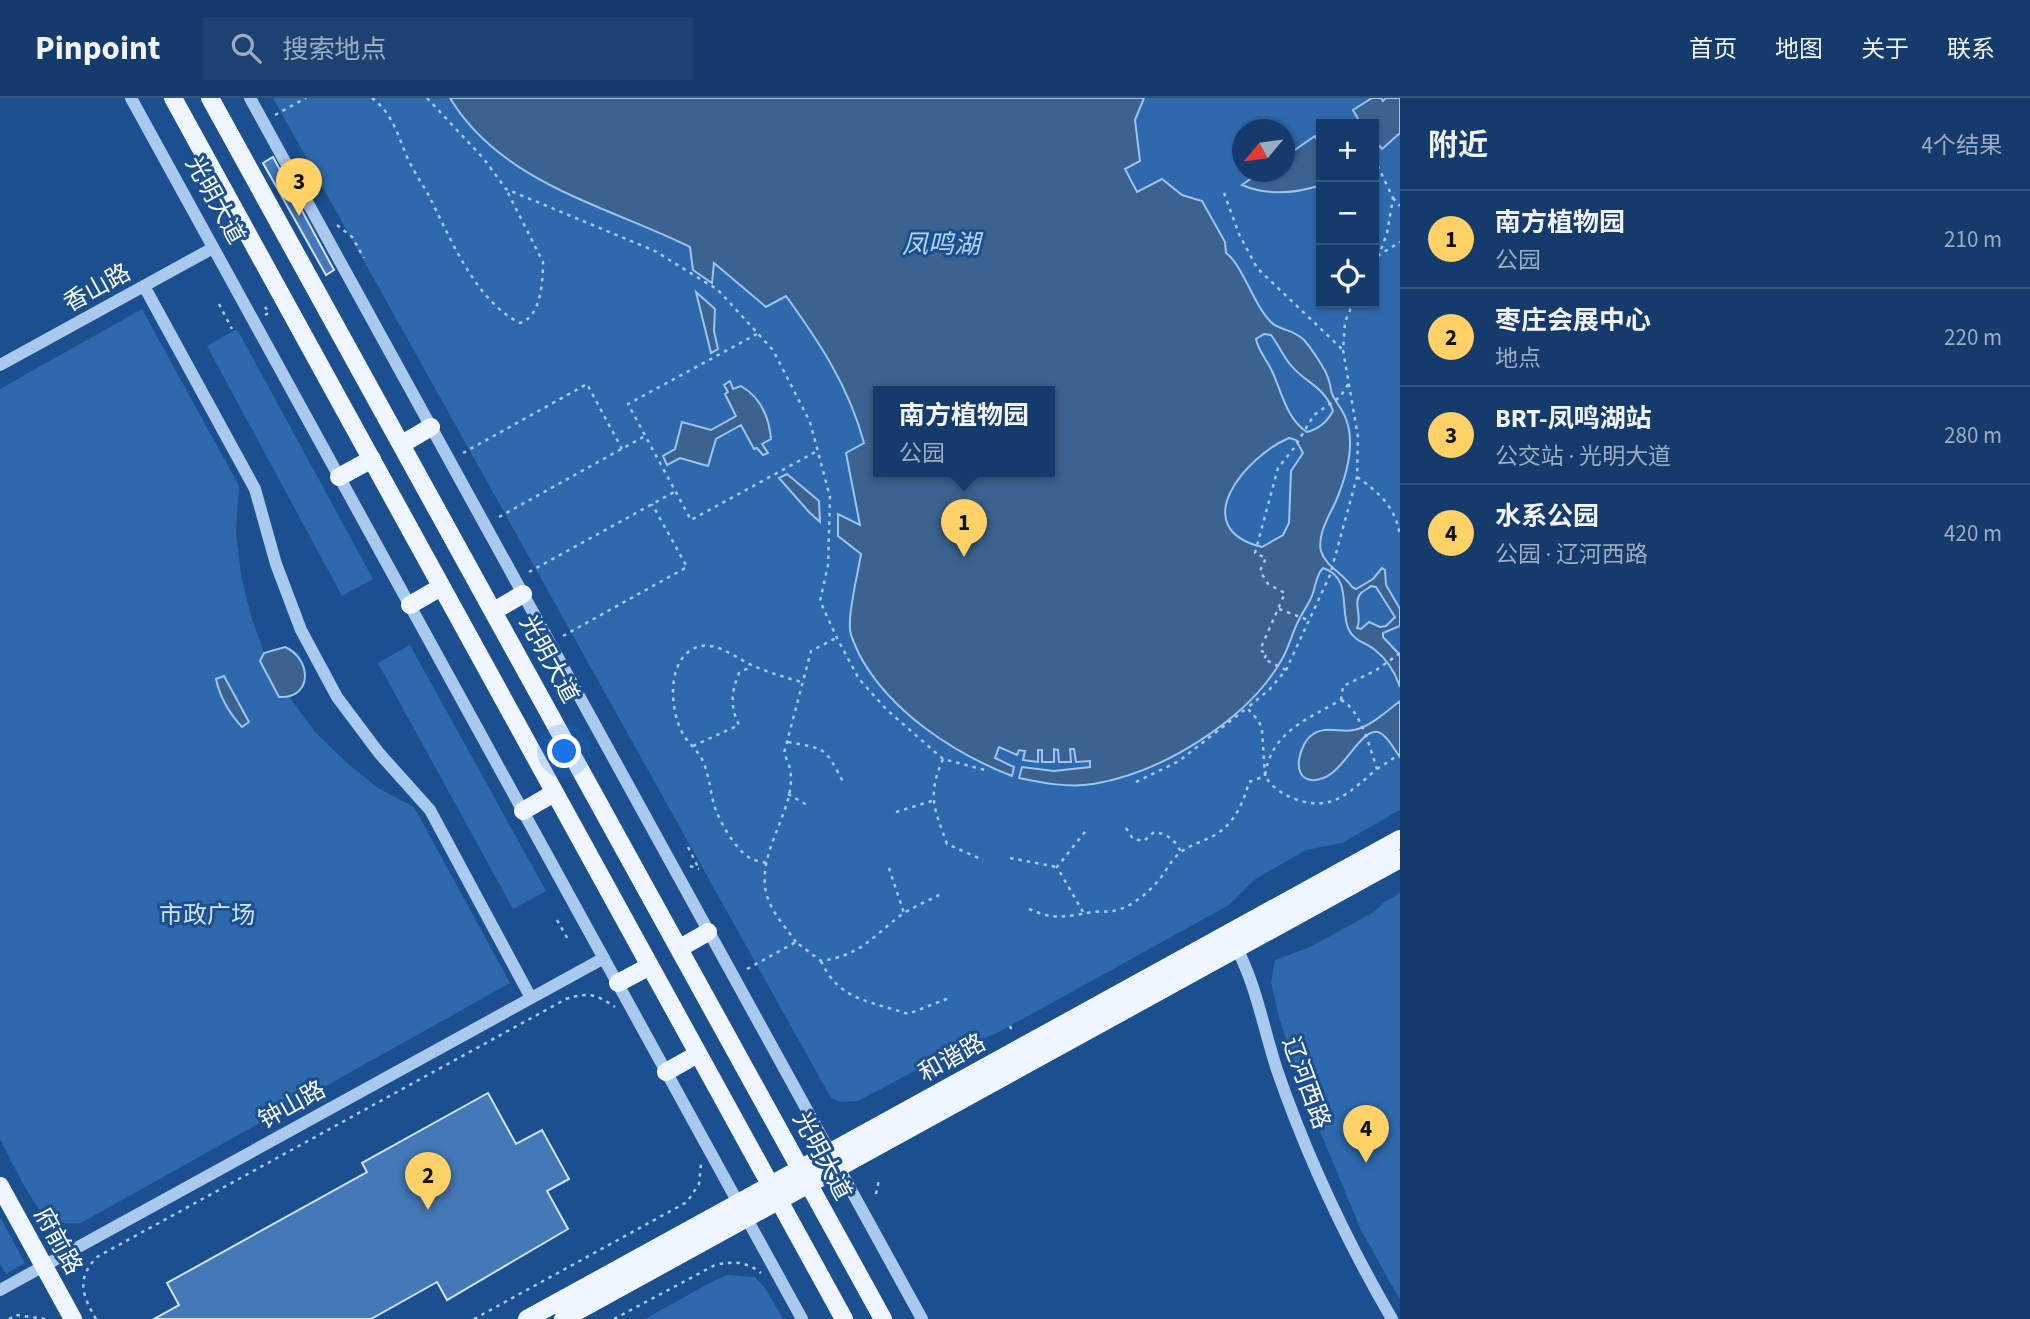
<!DOCTYPE html>
<html lang="zh">
<head>
<meta charset="utf-8">
<style>
	:root { --surface:#143b6b; --page:#1d4271; --text:#f1f3f6; --muted:#9dadc1; --line:#33557e; --accent:#ffd166 }
	body { margin:0; font-family:"Source Sans 3","Noto Sans SC",sans-serif; background:var(--page); color:var(--text) }
	.controls { position:absolute; right:21px; top:21px; display:grid; overflow:hidden; border-radius:0px; box-shadow:0 2px 5px #0004 }
	.controls button { width:63px; height:63px; display:grid; place-items:center; padding:0; border:0; border-bottom:2px solid var(--line); background:var(--surface); color:var(--text); font:35px sans-serif }
	.compass { position:absolute; left:1232px; top:21px; width:63px; height:63px; border-radius:50%; background:var(--surface); box-shadow:0 2px 5px #0004; rotate:241deg }
	.you { position:absolute; left:565px; top:654px; width:24px; height:24px; margin:-18px; border:5px solid #fff; border-radius:50%; background:#1a73e8; box-shadow:0 0 0 10px #1a73e833 }
	.badge { display:grid; place-items:center; width:46px; height:46px; border-radius:50%; background:var(--accent); color:#111; font-size:23px; font-weight:700 }
	.pin { position:absolute; translate:-50% -58px; filter:drop-shadow(0 2px 4px #0008) }
	.pin::after { content:''; position:absolute; top:37px; width:24px; height:21px; background:inherit; clip-path:polygon(0 0,100% 0,50% 100%) }
	.popup { position:absolute; left:873px; top:288px; width:182px; height:91px; box-sizing:border-box; display:grid; place-content:center; border-radius:0px; background:var(--surface); filter:drop-shadow(0 2px 5px #0005); font-size:23px; white-space:nowrap; color:var(--muted) }
	.popup b { font-size:26px; color:var(--text) }
	.popup::after { content:''; position:absolute; left:50%; top:100%; margin-left:-14px; border:14px solid transparent; border-top-color:var(--surface) }
	.list { margin:0; padding:0; list-style:none }
	h2 { display:flex; justify-content:space-between; align-items:center; height:91px; margin:0; padding:0 28px; font-size:30px }
	h2 small { font-size:23px; font-weight:400; color:var(--muted) }
	.list li { display:grid; grid-template-columns:46px 1fr auto; gap:21px; align-items:center; box-sizing:border-box; height:98px; padding:0 28px; border-top:2px solid var(--line) }
	.list b { display:block; font-size:26px; white-space:nowrap }
	.list p { margin:0; font-size:23px; white-space:nowrap; color:var(--muted) }
	.list em { font-size:23px; font-style:normal; color:var(--muted) }
	.icon { flex:none; width:38px; height:38px; fill:none; stroke:currentColor; stroke-width:2; stroke-linecap:round; stroke-linejoin:round }
	.map { position:relative; flex:none; width:1400px; height:1221px; overflow:hidden }
	header { display:flex; align-items:center; gap:42px; box-sizing:border-box; height:98px; padding:0 35px; background:var(--surface); border-bottom:2px solid var(--line) }
	header strong { font-size:33px }
	nav { display:flex; gap:38px; margin-inline-start:auto; font-size:24px }
	.search { width:490px; height:63px; background:var(--page); display:flex; align-items:center; gap:18px; box-sizing:border-box; padding:0 24px; border-radius:0px; color:var(--muted); font-size:26px }
	main { display:flex }
	aside { flex:1; background:var(--surface) }
	.map>svg:first-child { display:block }
</style>
</head>
<body>
<header>
<strong>Pinpoint</strong>
<div class="search"><svg class="icon" aria-label="search" viewBox="0 0 24 24"><circle cx="10" cy="10" r="6"/><path d="M15 15l6 6"/></svg>搜索地点</div>
<nav><a>首页</a><a>地图</a><a>关于</a><a>联系</a></nav>
</header>
<main>
<div class="map">
<svg width="1400" height="1221" viewBox="0 0 1400 1221">
	<rect width="100%" height="100%" fill="#1b4f8f"/>
	<path fill="#2e69ad" fill-rule="evenodd" d="M273 0H1400V712L1342 745 1306 752 1254 782 1229 807 999 934 941 959 858 1003 841 1004 831 1000ZM1321 26H1374V205H1321ZM1242 32H1284V74H1242ZM878 293H1050V373H878Z
		M142 211 239 388 236 434 241 477 251 518 264 555C271 552 279 548 286 550 312 555 308 587 290 600L315 634 346 664 378 690 414 709 510 885 81 1125C69 1126 60 1126 49 1120 33 1111 10 1059 0 1041V291Z
		M237 231 373 481 342 498 207 248Z
		M410 547 546 793 513 811 378 565Z
		M1400 795V1202L1361 1132 1305 997 1279 920 1271 884 1275 862 1310 849 1374 814 1384 804Z
		M0 1119 25 1165 6 1176 0 1166Z
		M728 1177 755 1179 765 1190 783 1221H645L715 1182Z"/>
	<path fill="#3c6290" stroke="#9cc4f0" stroke-width="2" fill-rule="evenodd" d="M450 0H1144L1135 22 1140 63 1125 71 1137 94 1162 81 1182 97 1202 103 1225 144 1226 155C1243 167 1253 207 1272 225 1279 232 1293 231 1304 242 1311 250 1327 273 1329 283 1331 288 1330 293 1333 298 1337 306 1343 312 1346 321 1356 347 1346 379 1336 403 1329 418 1317 437 1321 453 1325 468 1344 476 1352 489L1356 491 1373 481 1382 470 1385 472 1386 487 1400 511V528L1383 535V539L1400 557V589C1395 574 1388 562 1375 552 1367 545 1354 543 1349 532 1339 513 1353 480 1323 470 1315 478 1316 490 1311 500 1307 509 1300 518 1296 528 1291 539 1288 552 1281 563 1246 623 1161 675 1093 686 1069 690 1043 685 1019 680L1022 669 1054 673 1090 669V663L1076 664 1074 651H1070L1071 664H1059L1058 652 1054 651V664H1042V652H1038V664L1023 662 1025 653 1019 652 1017 657 999 649 995 660 1014 669 1012 678C953 655 889 613 859 556 856 548 850 539 850 531 848 514 858 475 861 456L838 438V416L860 427 846 355 864 345C849 289 820 245 786 198L766 209 714 165 712 185 693 172 690 149C607 108 501 85 450 0ZM1264 236 1271 237C1278 246 1282 256 1289 265 1304 285 1324 287 1333 313 1327 324 1319 331 1307 334 1286 321 1281 291 1271 271 1266 261 1258 252 1256 241ZM878 293H1050V373H878ZM1289 340 1296 342 1303 355 1291 373 1289 425 1283 437 1262 449C1185 430 1246 358 1289 340ZM1371 488 1376 489 1395 519 1386 528 1380 529 1369 524 1361 531 1357 530C1363 518 1352 505 1361 495 1364 492 1368 491 1371 488Z
		M1372 0H1381L1383 3 1386 0H1400V35L1382 51 1380 48 1375 52 1374 50V26H1361L1353 12Z
		M1315 38 1319 46 1321 45V87C1294 96 1268 98 1242 87L1253 79 1252 74H1284L1285 56 1286 58Z
		M696 194 715 211 714 233 718 251 711 255Z
		M730 283 733 291 741 288C760 299 769 319 771 341L762 346 768 355 763 357 757 350 754 351 741 327 716 341 708 368 680 360 667 367 663 358 675 351 682 324 711 332 736 318 725 296 728 294 724 287Z
		M787 376 819 403 820 424 809 414 779 380Z
		M285 549C312 561 313 601 279 599L260 563 264 555Z
		M224 578 249 624 242 629C229 615 220 600 216 581Z
		M1400 603V659C1394 652 1385 632 1374 634 1354 638 1340 685 1311 682 1290 679 1300 645 1312 637 1325 627 1340 635 1354 632 1370 629 1387 613 1400 603Z"/>
	<path fill="#4478b7" stroke="#cfe3fa" stroke-width="2" d="M273 59 334 172 326 177 263 65Z
		M488 995 516 1046 542 1032 569 1081 547 1093 568 1131 447 1202 437 1184 371 1221H154L179 1207 167 1185 367 1074 362 1065Z"/>
	<g fill="none" stroke-linecap="round" stroke-linejoin="round">
		<path stroke="#a9c9ee" stroke-width="2.5" stroke-dasharray="3.5 5" stroke-linecap="butt" d="M372 0C392 15 398 37 407 59 413 72 421 84 428 96 450 139 475 203 520 225 541 219 543 183 543 164L506 91
			M427 0 484 61 506 91 655 153 718 192 773 252 810 324 830 399 828 467 820 503 837 540 859 581 887 612 943 661 985 672
			M275 17 306 0
			M1374 60 1393 100 1387 135 1379 157
			M1224 95 1239 136 1257 170 1343 252
			M1393 100 1400 108
			M337 127 352 139 364 160
			M1374 166 1379 157 1400 144
			M219 206 232 231
			M265 217 269 215 265 209
			M757 236 628 306 691 422 819 352
			M463 355 587 286 622 351
			M1357 379C1380 395 1397 411 1400 439
			M499 419 645 338
			M529 474 676 393
			M1279 511 1308 522
			M563 538 687 469 652 406
			M1286 572 1264 561 1267 556 1260 552 1285 495 1268 486 1260 473 1266 460 1255 455 1278 370 1294 350 1314 317 1340 299 1349 285
			M1341 602C1360 610 1371 653 1377 671 1350 693 1333 715 1295 701 1283 697 1272 689 1265 678 1271 634 1306 622 1341 602Z
			M1341 602 1343 588 1375 573 1400 555
			M788 644C826 651 825 649 843 684
			M693 648 739 627C730 608 731 595 739 575L752 568
			M943 661C927 698 934 710 947 746L983 762
			M1377 671 1400 656
			M1136 684 1179 663 1247 610
			M788 696 807 707
			M896 714 932 703
			M1126 730 1133 741 1144 743 1154 734C1168 736 1175 742 1181 754
			M688 749 699 771
			M1010 760 1057 769
			M766 765C761 763 754 763 750 760 736 752 722 727 716 713 710 696 710 678 702 661 697 652 688 645 683 636 671 615 667 573 687 555 710 535 735 561 756 569 771 575 786 580 802 584
			M690 768 699 771
			M889 770 904 815
			M1029 811C1053 822 1066 819 1092 814 1099 813 1106 814 1113 813 1130 810 1147 796 1158 783 1166 774 1171 761 1181 754 1192 746 1204 743 1215 737 1235 725 1243 705 1249 684L1265 678 1262 632 1259 623 1247 610 1270 591 1286 572 1330 477 1357 379 1358 339 1343 252 1345 224 1353 205
			M1083 814 1057 769 1088 730
			M557 822 569 843
			M796 844C786 830 773 816 767 798 754 755 798 710 790 671 789 666 786 660 784 655L811 553 836 540
			M821 863C839 903 871 903 908 916L949 900
			M747 871 796 844 821 863C861 857 871 840 901 817 913 809 928 803 941 796
			M1010 928 1012 933
			M876 1096 879 1082
			M9 1221 16 1217 45 1221
			M96 1221C82 1197 76 1181 97 1159L566 901C589 894 596 896 615 909
			M474 1221 687 1104 699 1086 701 1066
			M614 1221 715 1167C734 1163 745 1163 761 1175"/>
		<path stroke="#a9c9ee" stroke-width="12" d="M131 0 802 1221
			M250 0 922 1221
			M144 188 255 391 276 466 301 532 337 599 379 655 430 712 531 900
			M0 267 213 150
			M1234 845C1256 885 1263 929 1277 972 1307 1059 1346 1142 1392 1221
			M0 1192 604 860"/>
		<path stroke="#f0f6ff" stroke-width="18" d="M173 0 844 1221
			M210 0 883 1221
			M402 346 431 329
			M339 379 372 361
			M410 507 441 489
			M494 513 523 496
			M523 713 554 695
			M680 850 708 834
			M618 885 650 868
			M666 974 698 956
			M0 1088 73 1221
			M527 1221 1400 741
			M563 1221 1400 761"/>
	</g>
	<g text-anchor="middle" dominant-baseline="central" stroke-width="6" stroke-linejoin="round" paint-order="stroke">
		<g font-size="24" fill="#fff" stroke="#1b4f8f">
			<text transform="translate(215 102) rotate(61)">光明大道</text>
			<text transform="translate(97 190) rotate(-29)">香山路</text>
			<text transform="translate(549 561) rotate(61)">光明大道</text>
			<text transform="translate(952 960) rotate(-29)">和谐路</text>
			<text transform="translate(1306 985) rotate(70)">辽河西路</text>
			<text transform="translate(292 1007) rotate(-29)">钟山路</text>
			<text transform="translate(822 1058) rotate(62)">光明大道</text>
			<text transform="translate(58 1143) rotate(61)">府前路</text>
		</g>
		<g font-size="24" fill="#cfe3fa" stroke="#1b4f8f">
			<text x="207" y="817">市政广场</text>
		</g>
		<g font-size="26" font-style="italic" fill="#b5d3f5" stroke="#1b4f8f">
			<text x="941" y="146">凤鸣湖</text>
		</g>
	</g>
</svg>
<div class="controls">
<button>+</button>
<button>−</button>
<button><svg class="icon" aria-label="locate" viewBox="0 0 24 24"><circle cx="12" cy="12" r="6"/><path d="M12 2v4M12 18v4M2 12h4M18 12h4"/></svg></button>
</div>
<svg class="compass" viewBox="-18 -18 36 36"><path d="M0-13l5 13h-10z" fill="#e53935"/><path d="M0 13l5-13h-10z" fill="#9dadc1"/></svg>
<div class="you"></div>
<div class="pin badge" style="left:964px;top:459px">1</div>
<div class="popup"><b>南方植物园</b>公园</div>
<div class="pin badge" style="left:428px;top:1112px">2</div>
<div class="pin badge" style="left:299px;top:118px">3</div>
<div class="pin badge" style="left:1366px;top:1065px">4</div>
</div>
<aside>
<h2>附近<small>4个结果</small></h2>
<ul class="list">
<li><span class="badge">1</span><div><b>南方植物园</b><p>公园</p></div><em>210 m</em></li>
<li><span class="badge">2</span><div><b>枣庄会展中心</b><p>地点</p></div><em>220 m</em></li>
<li><span class="badge">3</span><div><b>BRT-凤鸣湖站</b><p>公交站 · 光明大道</p></div><em>280 m</em></li>
<li><span class="badge">4</span><div><b>水系公园</b><p>公园 · 辽河西路</p></div><em>420 m</em></li>
</ul>
</aside>
</main>
</body>
</html>
